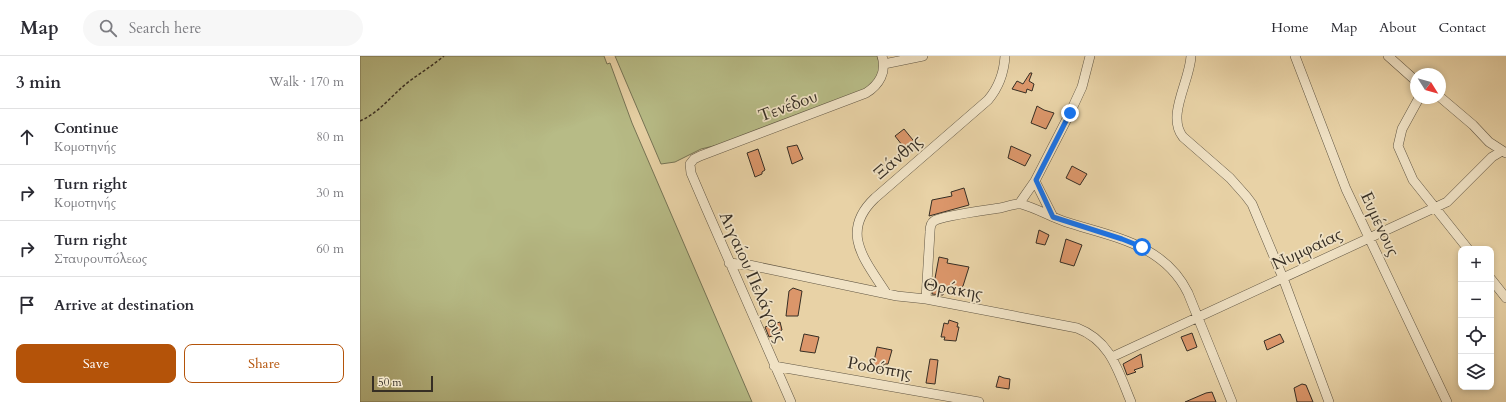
<!DOCTYPE html>
<html lang="en">
<head>
<meta charset="utf-8">
<style>
	:root { --surface:#fff; --page:#f7f7f7; --text:#2b2b33; --muted:#7c7c81; --line:#e1e1e2; --accent:#b45309 }
	body { margin:0; font-family:Cardo,serif; background:var(--page); color:var(--text) }
	.controls { position:absolute; right:12px; bottom:12px; display:grid; overflow:hidden; border-radius:8px; box-shadow:0 2px 6px #0003 }
	.controls button { width:36px; height:36px; display:grid; place-items:center; padding:0; border:0; border-bottom:1px solid var(--line); background:var(--surface); color:var(--text); font:20px sans-serif }
	.compass { position:absolute; left:1050px; top:12px; width:36px; height:36px; border-radius:50%; background:var(--surface); box-shadow:0 2px 6px #0003; rotate:127deg }
	.scale { position:absolute; left:12px; bottom:10px; width:61px; box-sizing:border-box; padding-left:4px; border:2px solid #362e24; border-top:0; font-size:11px; line-height:14px; white-space:nowrap; color:#362e24; -webkit-text-stroke:3px #f0e2c5; paint-order:stroke }
	.stop { position:absolute; width:12px; height:12px; margin:-9px; border:3px solid #1a73e8; border-radius:50%; background:#fff }
	.stop.end { background:#1a73e8; border-color:#fff; box-shadow:0 1px 4px #0008 }
	.list { margin:0; padding:0; list-style:none }
	h2 { display:flex; justify-content:space-between; align-items:center; height:52px; margin:0; padding:0 16px; font-size:17px }
	h2 small { font-size:13px; font-weight:400; color:var(--muted) }
	.list li { display:grid; grid-template-columns:26px 1fr auto; gap:12px; align-items:center; box-sizing:border-box; height:56px; padding:0 16px; border-top:1px solid var(--line) }
	.list b { display:block; font-size:15px; white-space:nowrap }
	.list p { margin:0; font-size:13px; white-space:nowrap; color:var(--muted) }
	.list em { font-size:13px; font-style:normal; color:var(--muted) }
	.actions { display:flex; gap:8px; padding:12px 16px }
	.actions a { flex:1; padding:9px 0; border:1px solid var(--accent); border-radius:8px; text-align:center; font-size:14px; color:var(--accent) }
	.actions .main { background:var(--accent); color:#fff }
	.icon { flex:none; width:22px; height:22px; fill:none; stroke:currentColor; stroke-width:2; stroke-linecap:round; stroke-linejoin:round }
	.map { position:relative; flex:none; width:1146px; height:346px; overflow:hidden }
	header { display:flex; align-items:center; gap:24px; box-sizing:border-box; height:56px; padding:0 20px; background:var(--surface); border-bottom:1px solid var(--line) }
	header strong { font-size:19px }
	nav { display:flex; gap:22px; margin-inline-start:auto; font-size:14px }
	.search { width:280px; height:36px; background:var(--page); display:flex; align-items:center; gap:10px; box-sizing:border-box; padding:0 14px; border-radius:22px; color:var(--muted); font-size:15px }
	main { display:flex }
	aside { flex:1; background:var(--surface) }
	.map>svg:first-child { display:block }
</style>
</head>
<body>
<header>
<strong>Map</strong>
<div class="search"><svg class="icon" aria-label="search" viewBox="0 0 24 24"><circle cx="10" cy="10" r="6"/><path d="M15 15l6 6"/></svg>Search here</div>
<nav><a>Home</a><a>Map</a><a>About</a><a>Contact</a></nav>
</header>
<main>
<aside>
<h2>3 min<small>Walk · 170 m</small></h2>
<ul class="list">
<li><svg class="icon" aria-label="ahead" viewBox="0 0 24 24"><path d="M12 20V5M6 11l6-6 6 6"/></svg><div><b>Continue</b><p>Κομοτηνής</p></div><em>80 m</em></li>
<li><svg class="icon" aria-label="right" viewBox="0 0 24 24"><path d="M7 20v-9h11M14 6l5 5-5 5"/></svg><div><b>Turn right</b><p>Κομοτηνής</p></div><em>30 m</em></li>
<li><svg class="icon" aria-label="right" viewBox="0 0 24 24"><path d="M7 20v-9h11M14 6l5 5-5 5"/></svg><div><b>Turn right</b><p>Σταυρουπόλεως</p></div><em>60 m</em></li>
<li><svg class="icon" aria-label="arrive" viewBox="0 0 24 24"><path d="M6 21V4h12l-3 4 3 4H6"/></svg><div><b>Arrive at destination</b></div></li>
</ul>
<div class="actions"><a class="main">Save</a><a>Share</a></div>
</aside>
<div class="map">
<svg width="1146" height="346" viewBox="0 0 1146 346">
	<rect width="100%" height="100%" fill="#e8d2a6"/>
	<filter id="stains"><feTurbulence type="fractalNoise" baseFrequency=".005" numOctaves="4"/><feColorMatrix values="0 0 0 0 .2 0 0 0 0 .09 0 0 0 0 .02 0 0 0 .5 -.17"/></filter>
	<radialGradient id="worn" r=".72"><stop offset=".6" stop-color="#630" stop-opacity="0"/><stop offset="1" stop-color="#630" stop-opacity=".3"/></radialGradient>
	<path fill="#b7bb86" stroke="#767455" d="M0 0H244L247 8 250 7 272 67 392 346H0Z
		M255 0H517C524 21 520 21 505 36L366 87 341 93 315 106 301 108Z"/>
	<path fill="#db966a" stroke="#362e24" d="M670 17H672L669 25 674 28 672 35 667 33 666 37 652 33 657 25 663 28Z
		M677 50 684 54 694 57 686 73 671 67Z
		M544 73 557 89 549 98 535 80Z
		M437 89 443 103 432 108 427 91Z
		M651 90 671 99 665 110 648 102Z
		M398 93 405 114 402 116V118L395 121 387 97Z
		M712 110 727 118 720 129 706 122Z
		M604 132 609 149 569 160 572 144 592 140 591 136Z
		M679 174 689 179 685 189 676 187Z
		M706 183 722 189 714 210 700 206Z
		M579 201 588 203 587 207 609 211 603 230 599 233 584 230 583 239 572 238Z
		M433 232 442 235 438 260H426L429 235Z
		M589 264 598 267 597 271H599L596 285 584 284 585 281H581L584 267 588 268Z
		M420 266 422 274 418 276V278L409 281 405 271Z
		M832 277 837 291 827 295 821 281Z
		M444 278 459 281 455 297 440 295Z
		M920 278 924 286 907 294 904 285Z
		M517 291 532 294 528 308H524L522 314 513 310Z
		M781 298 783 311 774 314 776 316 767 319 763 308Z
		M570 303 578 304 575 328 566 327Z
		M639 320 644 322 650 323 649 333 636 331Z
		M942 328 946 329 953 346H937L934 332Z
		M852 336 856 346H825L846 337Z"/>
	<g fill="none" stroke-linecap="round" stroke-linejoin="round">
		<defs>
			<path id="minor" d="M831 0C830 25 806 60 823 81L870 122 886 140 892 148 923 222 969 346
				M935 0 986 133 1087 346
				M1028 0 1056 25
				M524 8 563 0
				M1080 41 1113 69 1129 86 1146 97
				M1059 42 1042 73 1038 90 1053 124 1108 193
				M675 125 693 161
				M659 148 675 125 710 57 722 31 730 0
				M369 207 389 209 537 240 566 243 717 272C751 285 758 315 771 346
				M1131 223 1146 242
				M526 237C505 204 479 176 515 142L628 44C639 31 644 17 645 0
				M566 243 570 176C570 172 571 167 574 165 581 160 628 154 640 152 646 151 655 147 661 148 676 152 691 161 706 166 753 181 804 188 828 237L872 346
				M752 301 1087 146 1132 101 1142 95
				M414 310 619 346
				M431 346 346 152 331 117 330 108 334 103 340 100 506 37C519 29 527 16 522 0"/>
		</defs>
		<use href="#minor" stroke="#625744" stroke-width="10"/>
		<path stroke="#362e24" stroke-width="1.5" stroke-dasharray="3 2" stroke-linecap="butt" d="M0 65C22 55 32 38 51 24 62 16 73 9 84 0"/>
		<use href="#minor" stroke="#f0e2c5" stroke-width="9"/>
	</g>
	<g fill="none" stroke-linecap="round" stroke-linejoin="round">
		<path stroke="#1a73e8" stroke-width="5" d="M710 57 676 124 693 161 762 183 782 191"/>
	</g>
	<g text-anchor="middle" dominant-baseline="central" stroke-width="3.5" stroke-linejoin="round" paint-order="stroke">
		<g font-size="17" fill="#362e24" stroke="#f0e2c5">
			<text transform="translate(428 50) rotate(-20)">Τενέδου</text>
			<text transform="translate(538 101) rotate(-41)">Ξάνθης</text>
			<text transform="translate(1020 168) rotate(65)">Ευμένους</text>
			<text transform="translate(947 193) rotate(-25)">Νυμφαίας</text>
			<text transform="translate(393 221) rotate(66)">Αιγαίου Πελάγους</text>
			<text transform="translate(593 233) rotate(10)">Θράκης</text>
			<text transform="translate(520 312) rotate(10)">Ροδόπης</text>
		</g>
	</g>
	<rect width="100%" height="100%" filter="url(#stains)"/>
	<rect width="100%" height="100%" fill="url(#worn)"/>
</svg>
<div class="controls">
<button>+</button>
<button>−</button>
<button><svg class="icon" aria-label="locate" viewBox="0 0 24 24"><circle cx="12" cy="12" r="6"/><path d="M12 2v4M12 18v4M2 12h4M18 12h4"/></svg></button>
<button><svg class="icon" aria-label="layers" viewBox="0 0 24 24"><path d="M12 4l9 5-9 5-9-5zM3 14l9 5 9-5"/></svg></button>
</div>
<svg class="compass" viewBox="-18 -18 36 36"><path d="M0-13l5 13h-10z" fill="#e53935"/><path d="M0 13l5-13h-10z" fill="#7c7c81"/></svg>
<div class="scale">50 m</div>
<div class="stop" style="left:782px;top:191px"></div>
<div class="stop end" style="left:710px;top:57px"></div>
</div>
</main>
</body>
</html>
